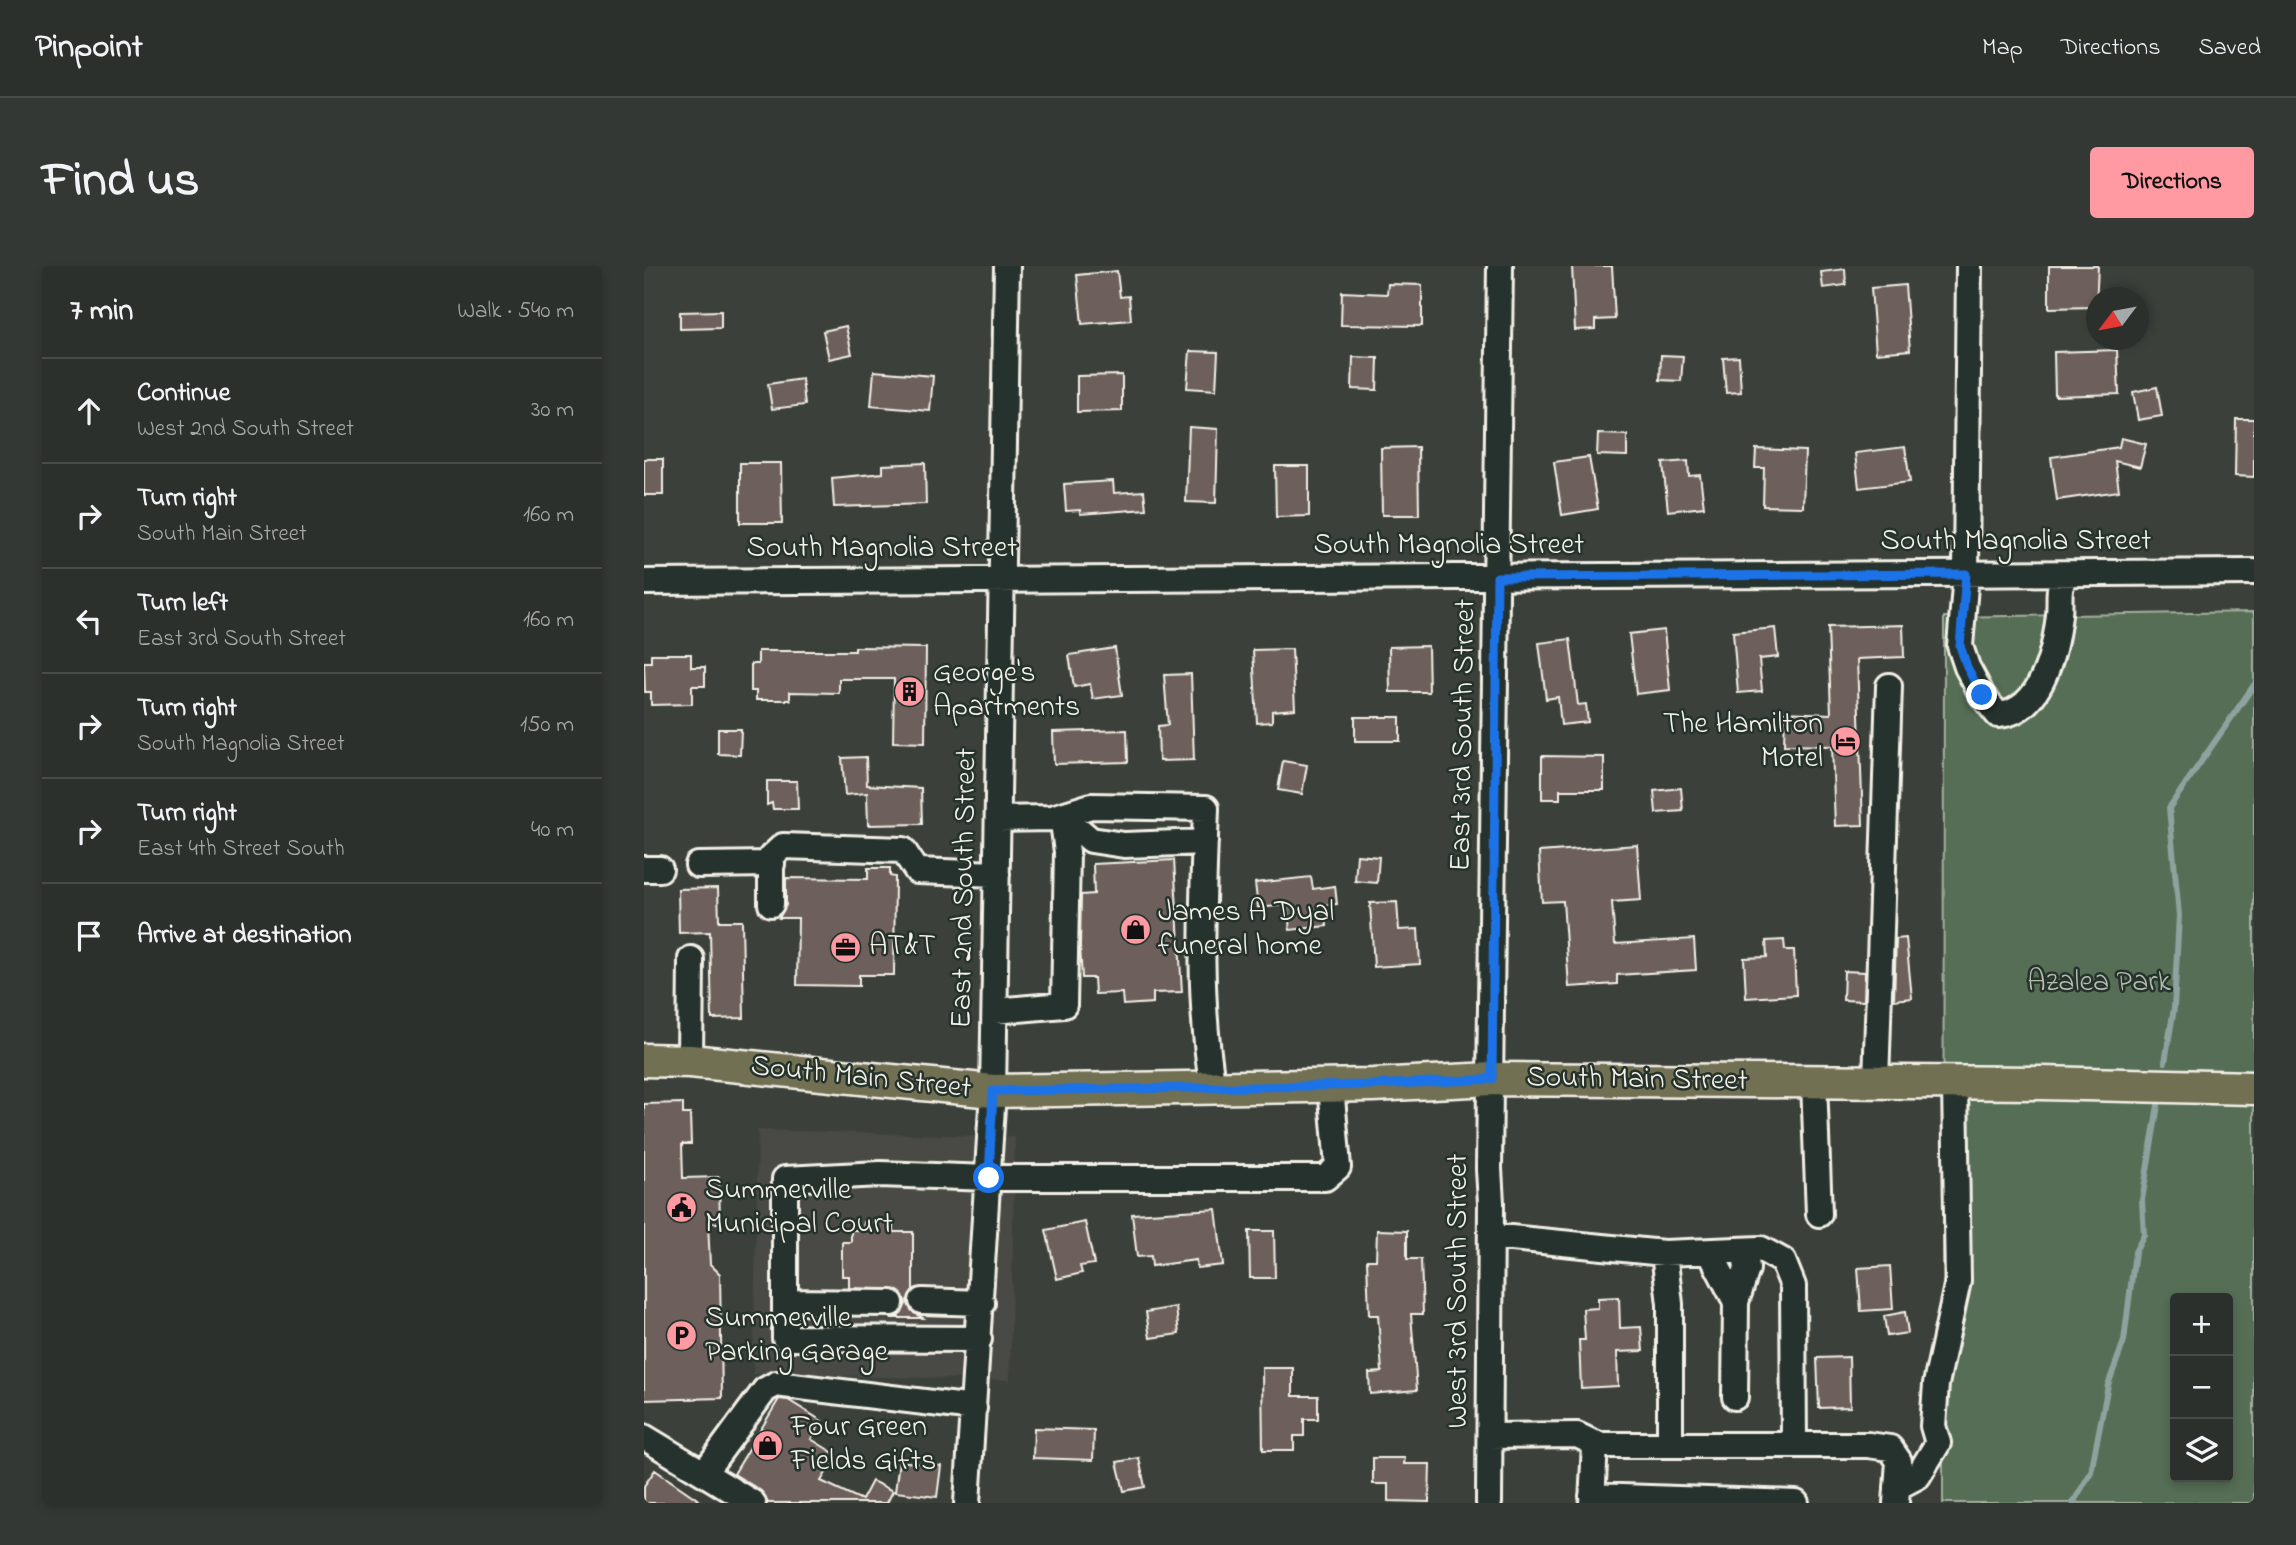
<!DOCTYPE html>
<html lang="en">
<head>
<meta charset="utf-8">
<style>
	:root { --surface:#2c302c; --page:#343834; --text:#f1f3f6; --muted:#a6a9a9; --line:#484b48; --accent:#ff9aa2 }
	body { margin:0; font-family:"Indie Flower",sans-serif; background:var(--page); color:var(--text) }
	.controls { position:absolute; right:21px; bottom:21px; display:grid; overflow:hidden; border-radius:7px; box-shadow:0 4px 10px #0003 }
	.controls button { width:63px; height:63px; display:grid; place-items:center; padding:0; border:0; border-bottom:2px solid var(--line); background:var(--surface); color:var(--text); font:35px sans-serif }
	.compass { position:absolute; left:1442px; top:21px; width:63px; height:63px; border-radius:50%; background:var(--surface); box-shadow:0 4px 10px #0003; rotate:238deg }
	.stop { position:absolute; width:21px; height:21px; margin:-16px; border:5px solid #1a73e8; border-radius:50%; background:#fff }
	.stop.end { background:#1a73e8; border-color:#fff; box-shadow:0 2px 7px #0008 }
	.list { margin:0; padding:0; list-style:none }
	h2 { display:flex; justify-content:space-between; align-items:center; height:91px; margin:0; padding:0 28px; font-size:30px }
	h2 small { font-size:23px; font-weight:400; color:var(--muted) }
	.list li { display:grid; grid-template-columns:46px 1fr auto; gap:21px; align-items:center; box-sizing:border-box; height:105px; padding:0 28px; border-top:2px solid var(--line) }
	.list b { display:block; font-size:26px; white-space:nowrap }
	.list p { margin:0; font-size:23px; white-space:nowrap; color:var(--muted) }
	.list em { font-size:23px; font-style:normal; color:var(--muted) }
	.icon { flex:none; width:38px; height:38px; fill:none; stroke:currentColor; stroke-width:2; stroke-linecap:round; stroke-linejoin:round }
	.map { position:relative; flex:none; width:1610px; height:1237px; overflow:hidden; border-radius:7px }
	header { display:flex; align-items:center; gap:42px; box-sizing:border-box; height:98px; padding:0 35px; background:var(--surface); border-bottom:2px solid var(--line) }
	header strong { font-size:33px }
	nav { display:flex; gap:38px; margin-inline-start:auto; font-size:24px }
	.intro { display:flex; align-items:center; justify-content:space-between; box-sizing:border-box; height:168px; padding:0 42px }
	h1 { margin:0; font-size:49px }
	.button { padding:18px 32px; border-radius:7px; background:var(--accent); color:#111; font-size:24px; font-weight:700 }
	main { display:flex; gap:42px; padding:0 42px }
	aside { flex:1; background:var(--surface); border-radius:7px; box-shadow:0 4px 10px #0003 }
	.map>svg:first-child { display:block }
</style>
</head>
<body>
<header>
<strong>Pinpoint</strong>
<nav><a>Map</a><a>Directions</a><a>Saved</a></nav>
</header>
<div class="intro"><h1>Find us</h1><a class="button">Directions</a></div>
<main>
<aside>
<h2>7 min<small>Walk · 540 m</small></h2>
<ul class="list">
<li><svg class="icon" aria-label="ahead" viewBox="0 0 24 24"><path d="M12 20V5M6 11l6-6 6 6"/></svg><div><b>Continue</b><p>West 2nd South Street</p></div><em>30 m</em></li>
<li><svg class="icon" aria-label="right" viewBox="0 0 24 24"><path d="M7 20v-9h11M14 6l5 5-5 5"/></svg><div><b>Turn right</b><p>South Main Street</p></div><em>160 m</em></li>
<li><svg class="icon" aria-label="left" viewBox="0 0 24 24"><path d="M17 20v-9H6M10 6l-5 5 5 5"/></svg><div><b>Turn left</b><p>East 3rd South Street</p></div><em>160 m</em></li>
<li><svg class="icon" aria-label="right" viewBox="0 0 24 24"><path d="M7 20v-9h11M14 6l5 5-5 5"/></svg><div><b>Turn right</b><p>South Magnolia Street</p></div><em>150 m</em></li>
<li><svg class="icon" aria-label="right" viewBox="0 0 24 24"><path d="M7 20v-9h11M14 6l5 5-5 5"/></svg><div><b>Turn right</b><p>East 4th Street South</p></div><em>40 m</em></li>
<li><svg class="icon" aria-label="arrive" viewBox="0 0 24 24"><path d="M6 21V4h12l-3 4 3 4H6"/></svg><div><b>Arrive at destination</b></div></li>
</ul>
</aside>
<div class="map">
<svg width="1610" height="1237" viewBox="0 0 1610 1237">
	<rect width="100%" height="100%" fill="#3b403b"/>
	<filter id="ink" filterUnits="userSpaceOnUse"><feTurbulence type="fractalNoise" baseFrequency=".0143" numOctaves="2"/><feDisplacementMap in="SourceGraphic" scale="14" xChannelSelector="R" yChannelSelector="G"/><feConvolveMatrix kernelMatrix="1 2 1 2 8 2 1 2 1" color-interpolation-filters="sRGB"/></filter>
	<g filter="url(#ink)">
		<path fill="#4a4a45" d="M114 864 371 871 366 1114 109 1108Z"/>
		<path fill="#556e54" stroke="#a4b09e" stroke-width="2" fill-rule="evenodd" d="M1610 346V1237H1299L1300 351ZM1531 1032H1584V1211H1531Z"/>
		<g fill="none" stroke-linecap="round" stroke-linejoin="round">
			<path stroke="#8ea39f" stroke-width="6" d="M1521 796 1530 742 1535 649 1525 542 1610 419
				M1429 1237 1447 1206 1464 1119 1480 1075 1491 986 1500 969 1498 934 1515 833"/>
		</g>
		<path fill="#6d605b" stroke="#f4f1e8" stroke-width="2" d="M928 0H968L971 53 951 54V63L931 64Z
			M1405 0H1454L1452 41 1405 42Z
			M1201 3 1202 19 1179 22 1177 6Z
			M473 5 476 31 485 30 487 54 438 58 433 9Z
			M744 18 778 19V60L697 59 698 26 743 28Z
			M1261 19 1266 84 1232 87 1227 22Z
			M77 45V62L36 63V46Z
			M202 60 208 88 185 93 179 65Z
			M1473 84 1475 128 1411 130 1410 86Z
			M546 85 574 86 572 124 543 122Z
			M1017 89 1039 90 1037 115 1016 114Z
			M709 91 734 92 733 124 708 123Z
			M1095 91 1097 126 1082 127 1079 92Z
			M230 105 289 110 286 145 227 140Z
			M478 109V145L433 146V110Z
			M158 113 161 139 128 143 124 118Z
			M1513 121 1518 150 1494 154 1489 126Z
			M1592 153H1610V211L1591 210Z
			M545 161 574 163 572 237 542 236Z
			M954 168 983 169V190L953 189Z
			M1477 172 1502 178 1496 201 1471 195 1475 225 1413 234 1407 191 1475 181Z
			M774 181 775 249H738L737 182Z
			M1261 181 1266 216 1215 222 1211 187Z
			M1112 183 1161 185 1159 241 1119 240 1120 202H1111Z
			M945 191 954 243 918 249 910 196Z
			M0 193H19V229H0Z
			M1044 195 1045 210 1056 209 1060 241 1024 245 1019 197Z
			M96 197H137L138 257H96Z
			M281 197 282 238 190 241 188 212 239 207V199Z
			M631 200H665V250L632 251Z
			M469 215 470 227 500 225 502 243 436 248V244L422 245 420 218Z
			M1259 359 1260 391 1213 393 1219 559 1191 560 1188 480 1140 479 1141 446 1187 448 1184 361Z
			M1131 362 1134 391 1115 393 1118 425 1094 427 1089 366Z
			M1020 364 1026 424 992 428 985 368Z
			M926 373 934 439 942 438 944 456 917 459 914 431 902 433 895 377Z
			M784 380 785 426H746L745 381Z
			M211 381 282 382 281 477 249 476 250 413H195V427L146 426V434H112V425H107V398H114V385H211Z
			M471 382 478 429 449 433 446 418 430 421 425 389Z
			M648 383 651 443 628 445V456L613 457 609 384Z
			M7 388H47V401H61V420H48V438L7 439V426H1L0 396H7Z
			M547 408 550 494 515 495 514 460 524 459 520 409Z
			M711 451H756V475H711Z
			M74 463H97L96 489 74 488Z
			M483 464 484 496 410 498 409 466Z
			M898 490 960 491V524H916V533H898Z
			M222 491 223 519 277 522 278 558 224 559 223 527 201 529 198 492Z
			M639 495 663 499 658 528 634 524Z
			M123 515H153L154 543H129L128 537 123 539Z
			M1037 522 1039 545 1012 547 1010 525Z
			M993 579 997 634 968 636 971 678 1050 673 1052 704 973 709V718L925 721 919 635 898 636 895 586Z
			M713 589 735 591 733 617 711 615Z
			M530 594 538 726 509 727V737L479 739 478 727 451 728 450 712H438L436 680 437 629 450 628 449 598Z
			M224 602H246V610L251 611 250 709H215V720L153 719 154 652H135L142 639V612L224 613Z
			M667 611 669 623 691 620 693 638 681 639 683 660 646 664 643 639 614 642 611 617Z
			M74 622 75 655H98L100 752 68 753 66 666 35 667 34 623Z
			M753 636 755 664 774 663 776 698 730 701 726 637Z
			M1262 672 1268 732 1250 734 1252 673Z
			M1140 674 1141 684H1150L1152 729 1102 732 1100 692 1123 691 1122 675Z
			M1200 705 1221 706 1220 735 1199 734Z
			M39 837V848H46L47 878H38L39 912 75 911 76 957H64L66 998 76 1008 78 1132 0 1134V838Z
			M572 943 579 999 553 1002 552 994 508 1000 507 990 493 991 488 948Z
			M220 956H249V966H269V1024L263 1035 270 1047 279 1052H247L255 1050 262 1038 254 1024 205 1022V1010H198V976H207V964H219Z
			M441 956 450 998 436 1000 438 1007 413 1013 402 964Z
			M733 964 763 965V993H777L779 1048H767L773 1124 726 1128 725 1107 738 1106 734 1049H725L723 994H732Z
			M605 965H630L631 1012H606Z
			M1246 1000 1249 1043 1217 1045 1214 1002Z
			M975 1031 976 1062 997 1061 999 1085 973 1086 974 1120 937 1122 935 1074H941L939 1043 954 1042V1032Z
			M532 1041 535 1068 506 1072 502 1046Z
			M1261 1046 1264 1067 1243 1070 1240 1050Z
			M1205 1091 1206 1141 1175 1142 1173 1092Z
			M618 1102H649V1130H674V1153H660V1170H650V1184H619Z
			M135 1133 144 1134 178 1155 167 1173 193 1189 177 1215 218 1234 228 1215 249 1225 243 1237H124L117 1225 90 1208Z
			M390 1162 450 1164 449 1194 389 1192Z
			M495 1192 501 1221 480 1225 473 1196Z
			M729 1192H761L760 1198H786L785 1236 744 1235V1218H729Z
			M255 1195 297 1200 293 1231 251 1226Z
			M11 1204 59 1237H0V1220Z"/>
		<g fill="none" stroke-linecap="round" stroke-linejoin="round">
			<defs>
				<path id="minor" d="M1325 0 1322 308 1316 380 1323 401 1338 429 1354 449C1398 446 1411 384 1415 349 1417 331 1412 322 1423 308
					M0 316 1610 306
					M418 549 447 574 480 579 561 576
					M354 553 408 552 447 540 562 542C559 635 553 729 569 822
					M54 599 128 598
					M0 603H16
					M127 638V591L139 580 259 584 273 605 353 608
					M351 745 420 739 423 586 418 549
					M46 795 47 693
					M1170 816 1175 948
					M1232 816 1245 420
					M847 970 1020 987 1117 983 1139 995 1149 1020 1150 1179
					M1066 986 1092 1036
					M1020 987 1026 1038V1179
					M278 1035 338 1037
					M142 1036 247 1037
					M335 1073 141 1072V913L236 908 345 912H681L694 901 687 820
					M1091 1131 1092 1036 1103 1003 1101 984
					M846 1170 933 1169 954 1179H1224L1246 1182 1255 1195 1252 1237
					M0 1171 109 1237
					M60 1207 121 1124 132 1118 330 1142
					M1253 1221 1274 1210 1294 1177 1289 1160 1292 1118 1314 1015 1311 816
					M948 1230 1152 1237
					M323 1237 349 825 363 0
					M845 1237 847 937 845 903 856 0
					M948 1237 951 1177"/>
				<path id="major" d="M0 794 46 795 349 825 729 819 848 813 1397 817 1610 822"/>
			</defs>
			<use href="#minor" stroke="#f4f1e8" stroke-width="30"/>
			<use href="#major" stroke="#f4f1e8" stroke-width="37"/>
			<use href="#minor" stroke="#26332d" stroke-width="24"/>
			<use href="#major" stroke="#716f52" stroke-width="32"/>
		</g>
	</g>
	<g fill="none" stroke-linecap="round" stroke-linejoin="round" filter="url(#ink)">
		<path stroke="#1a73e8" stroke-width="9" d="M345 912 349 825 729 819 848 813 853 311 1322 308 1316 380 1323 401 1338 429"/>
	</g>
	<defs>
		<symbol id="building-disc" viewBox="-11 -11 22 22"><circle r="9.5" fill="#ff9aa2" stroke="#26332d"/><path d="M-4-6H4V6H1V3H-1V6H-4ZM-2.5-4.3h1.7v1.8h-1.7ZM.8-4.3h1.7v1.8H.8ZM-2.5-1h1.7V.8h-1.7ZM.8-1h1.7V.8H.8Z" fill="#111"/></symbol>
		<symbol id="hotel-disc" viewBox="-11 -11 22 22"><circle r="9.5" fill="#ff9aa2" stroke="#26332d"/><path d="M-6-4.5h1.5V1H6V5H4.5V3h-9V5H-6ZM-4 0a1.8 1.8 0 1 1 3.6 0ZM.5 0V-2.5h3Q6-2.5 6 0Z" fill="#111"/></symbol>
		<symbol id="shop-disc" viewBox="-11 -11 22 22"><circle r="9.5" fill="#ff9aa2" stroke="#26332d"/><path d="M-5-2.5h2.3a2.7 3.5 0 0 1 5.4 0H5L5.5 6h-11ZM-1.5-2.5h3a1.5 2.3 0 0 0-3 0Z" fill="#111"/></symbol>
		<symbol id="office-disc" viewBox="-11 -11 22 22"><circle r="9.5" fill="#ff9aa2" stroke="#26332d"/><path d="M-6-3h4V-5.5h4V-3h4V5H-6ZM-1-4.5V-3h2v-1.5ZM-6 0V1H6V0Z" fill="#111"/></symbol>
		<symbol id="civic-disc" viewBox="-11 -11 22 22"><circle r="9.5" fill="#ff9aa2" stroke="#26332d"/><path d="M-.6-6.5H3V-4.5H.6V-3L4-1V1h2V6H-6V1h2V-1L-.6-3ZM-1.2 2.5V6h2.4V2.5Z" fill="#111"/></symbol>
		<symbol id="parking-disc" viewBox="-11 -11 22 22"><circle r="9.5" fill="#ff9aa2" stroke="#26332d"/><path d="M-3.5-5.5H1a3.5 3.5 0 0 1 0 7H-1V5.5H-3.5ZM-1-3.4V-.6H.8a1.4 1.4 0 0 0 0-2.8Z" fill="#111"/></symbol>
	</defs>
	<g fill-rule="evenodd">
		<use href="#building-disc" x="248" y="408" width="35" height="35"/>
		<use href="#hotel-disc" x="1184" y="458" width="35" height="35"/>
		<use href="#shop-disc" x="474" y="646" width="35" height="35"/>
		<use href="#office-disc" x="184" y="664" width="35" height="35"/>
		<use href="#civic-disc" x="20" y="924" width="35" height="35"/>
		<use href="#parking-disc" x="20" y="1052" width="35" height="35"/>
		<use href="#shop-disc" x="106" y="1162" width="35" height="35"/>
	</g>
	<g text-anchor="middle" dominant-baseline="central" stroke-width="5" stroke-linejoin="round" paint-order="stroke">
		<g font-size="30" fill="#f4f1e8" stroke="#26332d">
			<text x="1372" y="276">South Magnolia Street</text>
			<text x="805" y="280">South Magnolia Street</text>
			<text x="238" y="283">South Magnolia Street</text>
			<text transform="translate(820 469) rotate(-89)">East 3rd South Street</text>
			<text transform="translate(321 622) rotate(-89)">East 2nd South Street</text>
			<text transform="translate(217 812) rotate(6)">South Main Street</text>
			<text transform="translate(993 814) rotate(1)">South Main Street</text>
			<text transform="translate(815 1025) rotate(-90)">West 3rd South Street</text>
		</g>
		<g font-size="30" fill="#f4f1e8" stroke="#26332d" text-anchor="start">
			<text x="289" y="408">George's<tspan x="289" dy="34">Apartments</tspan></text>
			<text x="1179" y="459" text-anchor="end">The Hamilton<tspan x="1179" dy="34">Motel</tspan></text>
			<text x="514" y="647">James A Dyal<tspan x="514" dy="34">funeral home</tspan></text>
			<text x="225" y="681">AT&amp;T</text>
			<text x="61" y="925">Summerville<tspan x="61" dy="34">Municipal Court</tspan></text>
			<text x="61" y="1053">Summerville<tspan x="61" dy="34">Parking Garage</tspan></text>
			<text x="147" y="1162">Four Green<tspan x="147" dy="34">Fields Gifts</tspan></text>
		</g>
		<g font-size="30" fill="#b4bdad" stroke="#26332d">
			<text x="1455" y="717">Azalea Park</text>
		</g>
	</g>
</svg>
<div class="controls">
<button>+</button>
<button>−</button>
<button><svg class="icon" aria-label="layers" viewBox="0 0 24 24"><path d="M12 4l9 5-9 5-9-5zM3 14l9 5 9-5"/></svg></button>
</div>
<svg class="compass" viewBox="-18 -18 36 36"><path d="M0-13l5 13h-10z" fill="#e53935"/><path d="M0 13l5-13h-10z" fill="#a6a9a9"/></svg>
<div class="stop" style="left:345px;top:912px"></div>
<div class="stop end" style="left:1338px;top:429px"></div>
</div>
</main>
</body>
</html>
